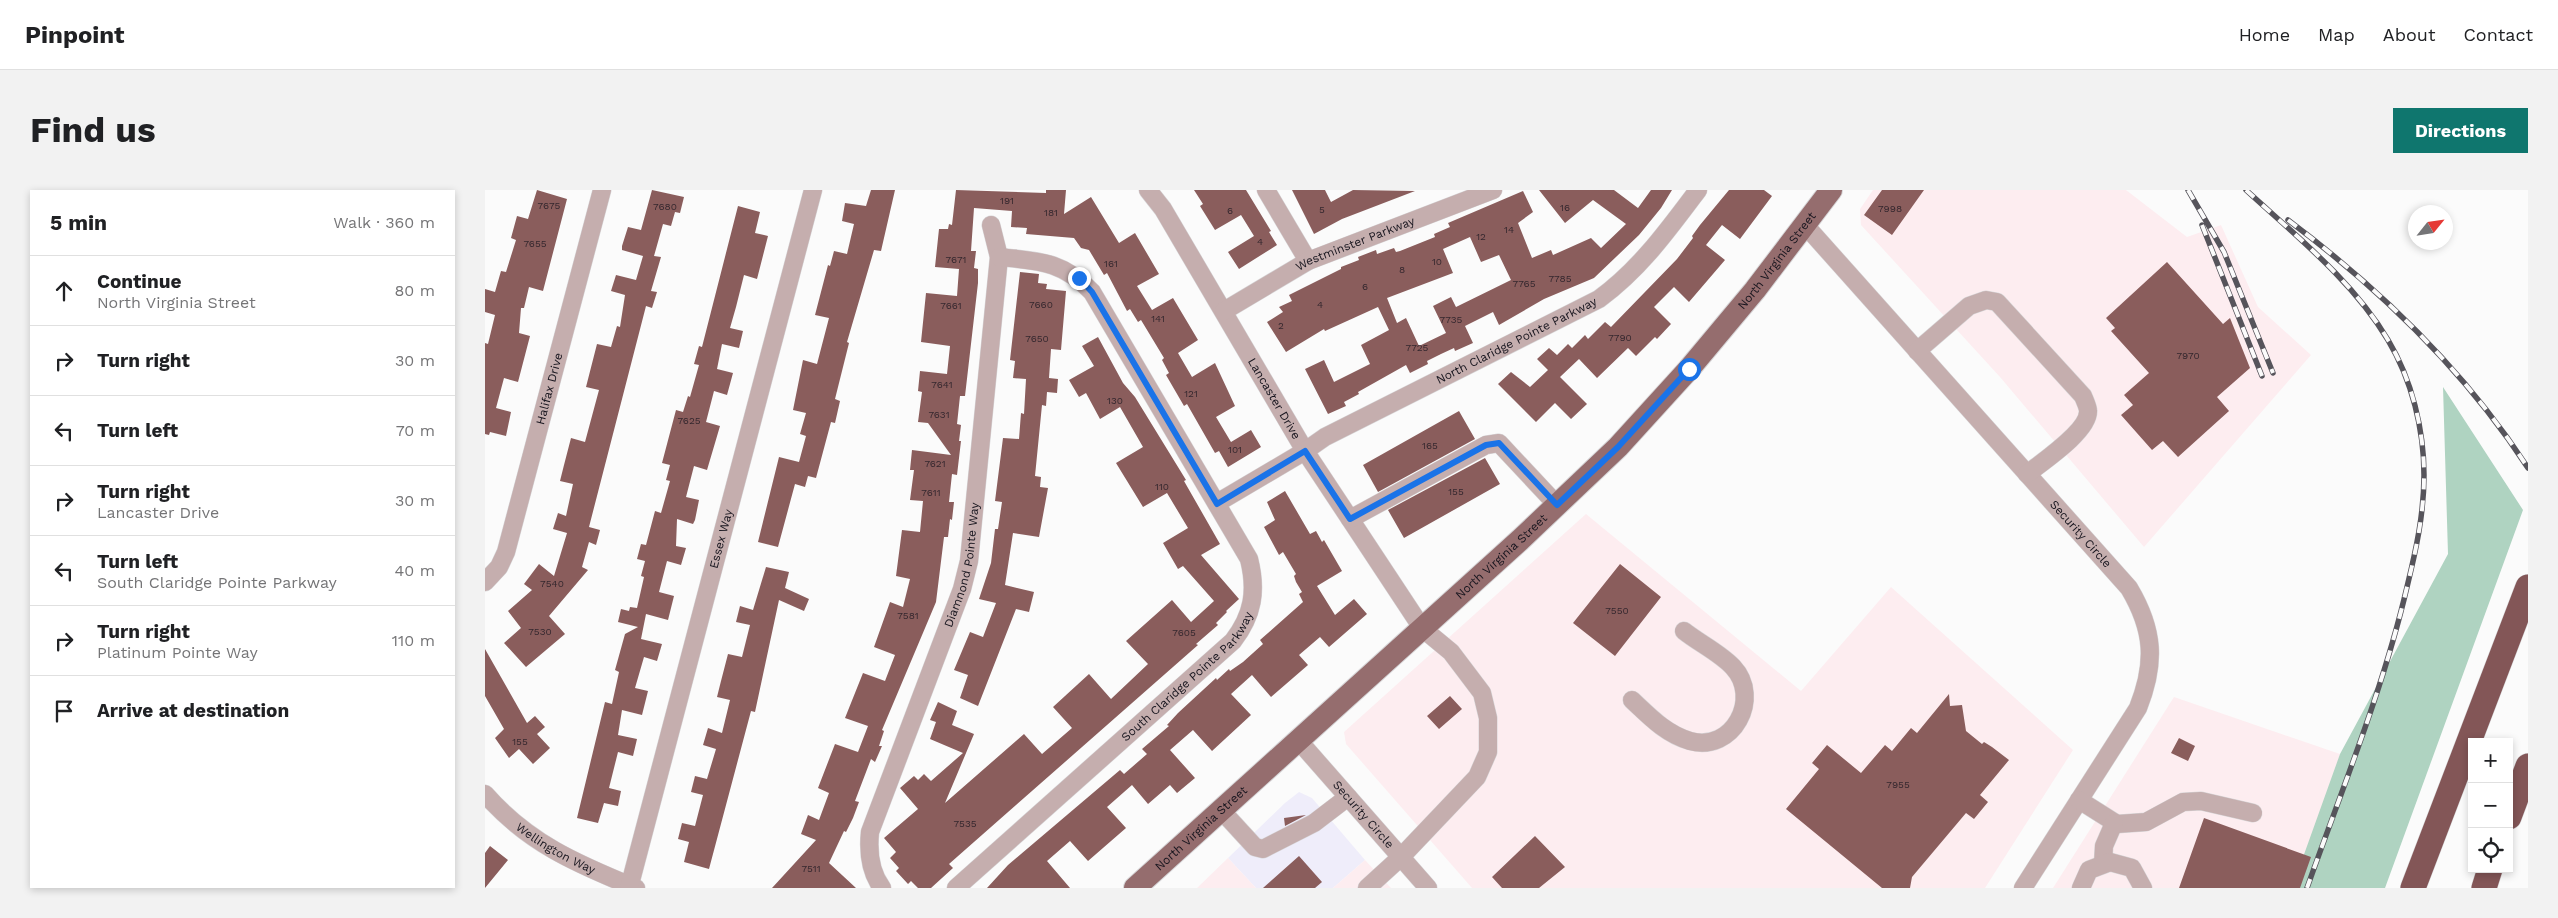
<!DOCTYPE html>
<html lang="en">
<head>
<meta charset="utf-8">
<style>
	:root { --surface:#fff; --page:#f2f2f2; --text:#202124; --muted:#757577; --line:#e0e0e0; --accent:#0f766e }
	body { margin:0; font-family:"Work Sans",sans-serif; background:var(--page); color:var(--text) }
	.controls { position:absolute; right:15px; bottom:15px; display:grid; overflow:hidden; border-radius:0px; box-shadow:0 2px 8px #0003 }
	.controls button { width:45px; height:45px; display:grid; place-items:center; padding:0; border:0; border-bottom:1px solid var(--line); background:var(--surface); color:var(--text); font:25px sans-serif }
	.compass { position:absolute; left:1923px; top:15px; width:45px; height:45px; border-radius:50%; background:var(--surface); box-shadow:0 2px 8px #0003; rotate:60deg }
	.stop { position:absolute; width:15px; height:15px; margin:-11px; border:4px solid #1a73e8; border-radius:50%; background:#fff }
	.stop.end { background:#1a73e8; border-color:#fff; box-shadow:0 1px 5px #0008 }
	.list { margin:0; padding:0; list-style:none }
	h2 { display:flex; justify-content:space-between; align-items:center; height:65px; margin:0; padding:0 20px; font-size:21px }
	h2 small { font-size:16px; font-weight:400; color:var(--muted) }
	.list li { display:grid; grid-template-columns:32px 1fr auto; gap:15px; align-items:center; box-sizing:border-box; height:70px; padding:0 20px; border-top:1px solid var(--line) }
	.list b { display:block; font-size:19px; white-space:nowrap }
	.list p { margin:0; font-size:16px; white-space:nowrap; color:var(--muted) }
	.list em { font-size:16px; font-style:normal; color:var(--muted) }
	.icon { flex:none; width:28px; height:28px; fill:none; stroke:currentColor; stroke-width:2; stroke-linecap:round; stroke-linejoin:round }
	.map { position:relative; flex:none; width:2043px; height:698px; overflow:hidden; border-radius:0px }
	header { display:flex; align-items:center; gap:30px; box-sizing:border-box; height:70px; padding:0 25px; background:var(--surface); border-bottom:1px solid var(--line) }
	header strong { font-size:24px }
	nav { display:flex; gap:28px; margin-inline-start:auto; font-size:18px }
	.intro { display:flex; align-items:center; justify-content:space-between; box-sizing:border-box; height:120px; padding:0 30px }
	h1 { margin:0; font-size:35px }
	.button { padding:12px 22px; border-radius:0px; background:var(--accent); color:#fff; font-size:18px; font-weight:700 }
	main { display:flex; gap:30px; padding:0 30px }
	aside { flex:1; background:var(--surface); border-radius:0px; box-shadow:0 2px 8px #0003 }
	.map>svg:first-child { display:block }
</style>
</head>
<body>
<header>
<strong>Pinpoint</strong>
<nav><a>Home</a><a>Map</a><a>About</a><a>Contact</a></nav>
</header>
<div class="intro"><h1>Find us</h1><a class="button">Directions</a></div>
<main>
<aside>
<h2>5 min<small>Walk · 360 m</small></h2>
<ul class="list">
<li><svg class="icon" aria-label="ahead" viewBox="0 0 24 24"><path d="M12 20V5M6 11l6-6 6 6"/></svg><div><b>Continue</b><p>North Virginia Street</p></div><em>80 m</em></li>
<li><svg class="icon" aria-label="right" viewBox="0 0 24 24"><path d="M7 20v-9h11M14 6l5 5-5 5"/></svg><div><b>Turn right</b></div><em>30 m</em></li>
<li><svg class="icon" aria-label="left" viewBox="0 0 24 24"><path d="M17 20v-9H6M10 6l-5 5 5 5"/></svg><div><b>Turn left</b></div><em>70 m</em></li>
<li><svg class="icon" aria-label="right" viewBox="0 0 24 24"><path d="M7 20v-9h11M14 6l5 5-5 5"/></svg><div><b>Turn right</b><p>Lancaster Drive</p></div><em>30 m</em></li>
<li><svg class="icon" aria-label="left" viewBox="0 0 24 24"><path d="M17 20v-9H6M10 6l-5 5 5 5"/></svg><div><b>Turn left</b><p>South Claridge Pointe Parkway</p></div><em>40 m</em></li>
<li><svg class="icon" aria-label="right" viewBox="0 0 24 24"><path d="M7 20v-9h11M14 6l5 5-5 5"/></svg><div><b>Turn right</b><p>Platinum Pointe Way</p></div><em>110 m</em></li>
<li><svg class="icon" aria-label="arrive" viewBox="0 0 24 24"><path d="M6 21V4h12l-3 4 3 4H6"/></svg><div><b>Arrive at destination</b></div></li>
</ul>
</aside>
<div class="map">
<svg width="2043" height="698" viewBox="0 0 2043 698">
	<rect width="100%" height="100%" fill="#fbfbfb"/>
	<path fill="#efedfa" d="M814 602 827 608 880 670 848 698H771L743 668 800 613Z"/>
	<path fill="#fdedf0" d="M1388 0H1641L1702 47 1736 35 1773 117 1826 165 1659 357 1515 187 1376 35 1375 19Z
		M1101 324 1316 501 1406 397 1588 560 1500 698H987L861 554 859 542Z
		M1689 507 1855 564 1826 670 1815 698H1568Z
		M743 668 771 698H712Z
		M880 670 906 698H848Z"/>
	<path fill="#afd3c1" d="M1958 197 2038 320 1900 698H1807L1855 564 1963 364Z"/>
	<path fill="#8a5d5c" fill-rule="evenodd" d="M52 0 82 9 58 101 44 97 39 118H36L34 143 45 146 33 192 19 188 11 218 26 222 21 246 5 242 4 245 0 244V153L3 154 10 125 0 122V99L10 102 16 81 21 82 31 50 26 48 32 26 43 29Z
		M167 0 199 7 195 23 190 22 186 36 178 34 169 66 176 67 166 101 172 102 167 118 161 116 104 337 115 340 111 355 104 352 97 377 103 380 64 426 80 444 41 477 19 453 36 438 23 421 47 400 39 394 54 374 69 386 82 343 68 339 73 323 81 326 88 294 75 291 79 275 86 248 100 252 114 200 101 197 112 154 126 157 132 136 135 137 140 105 126 101 131 85 151 90 158 66 137 60V56L143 37 156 40Z
		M386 0H410L396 61 389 60 362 152 364 153 350 209 355 211 350 233 346 232 331 288 323 286 320 297 310 294 293 357 273 352 294 267 314 272 321 246 315 244 321 223 308 220 318 170 332 174 344 128 330 125 343 75 345 76 349 61 362 64 369 34 357 31 360 13 381 16Z
		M471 0 561 3V0H581L579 24 606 7 634 53 650 43 674 84 652 96 667 120 688 108 713 150 693 163 707 187 730 173 750 216 731 227 746 252 766 240 776 257 743 277 734 261 730 263 702 214 699 216 681 185 684 183 677 170 679 168 656 130 653 132 645 119 642 121 622 83 619 85 604 60 596 58 589 48 541 44 542 38 526 37 527 21 489 18 486 61H491L489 78 493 79V93L480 206H475L472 234 476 235 474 251H476L472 285 467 284 464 312H469L467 330 465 329 463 347H459L451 412 397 540 399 541 394 556H397L390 572 386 569 370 611 374 612 368 628 361 642 359 641 344 673 371 698H287L331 650 316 644 323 625 334 630 344 603 333 598 350 554 373 562 383 536 360 528 378 483 400 491 410 465 389 457 405 412 418 417 425 389 411 386 417 340 435 342 438 311 425 310 429 280H425L427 260 466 265 443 233 433 232 437 202 433 201 435 181 462 184 465 156 436 152 441 103 472 106 474 79 450 77 454 39H463L464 34 467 35Z
		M709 0H761L786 41 784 42 792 55 754 79 743 62 769 46 756 25 730 40 715 16 718 14Z
		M807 0H840L846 12 868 0 930 1 857 29 829 44Z
		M1054 0H1129L1153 18 1166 0H1187L1176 18 1154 45 1109 88 1059 109 1014 135 1008 122 980 136 988 153 970 161 969 158 956 164 942 171 943 174 925 183 921 175 873 202 874 204 859 212 861 216 843 224 820 179 839 170 849 192 885 174 876 155 904 140 893 117 840 141 839 139 801 162 782 132 798 122 794 117 807 111 804 105 856 79V77L874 70 873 67 891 60 892 64 909 58 911 62 915 61 950 47 949 44 965 37 963 33 1038 1 1048 22 1033 33 1047 68 1066 60 1068 65 1106 48 1116 58 1141 34 1108 10 1080 33ZM985 47 996 72 1014 65 1026 90 971 117 966 107 948 116 961 143 934 156 921 128 912 133 902 108 968 83 958 59Z
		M1244 0H1279L1287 6 1255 49 1237 35 1221 55 1240 70 1204 112 1189 97 1169 117 1186 134 1172 149 1170 147 1151 166 1143 158 1112 188 1094 169 1075 187 1102 214 1086 229 1070 213 1051 232 1013 194 1026 182 1045 197 1063 180 1052 169 1064 158 1072 165 1083 154 1087 158 1100 145 1103 149 1120 132 1126 137 1192 69 1208 48 1207 46 1215 35Z
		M1397 0H1439L1407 45 1379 25Z
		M253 16 275 22 270 43 283 46 272 89 259 85 251 117 245 138 258 141 254 158 237 154 232 179 248 183 242 205 229 201 221 232 235 236 230 253 222 280 209 276 201 307 214 310 210 330 208 334 192 329 191 356 201 358 196 375 182 371 174 402 189 406 183 430 161 424 156 449 177 454 172 471 159 467 150 498 163 501 157 525 137 520 133 545 152 549 148 566 133 562 124 598 136 601 133 616 119 613 113 633 92 628 120 512 127 514 134 482 130 480 140 444 153 437 133 432 136 419 144 421 145 417 152 418 159 387 156 386 160 371 152 369 156 354 161 355 170 321 176 323 185 291 181 290 185 275 177 273 191 220 198 222 203 206 205 207 214 175 209 174 214 156 217 157Z
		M1682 72 1738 134 1745 128 1765 178 1732 207 1744 221 1693 267 1678 251 1667 260 1636 225 1648 215 1639 205 1664 183 1626 141 1630 138 1621 128Z
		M535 82 554 84 553 93 562 94 561 99 581 101 576 160 566 159 564 188 573 189 572 203 562 202 561 216 557 215 550 286 556 287 555 297 563 298 554 347 528 343 520 395 549 402 544 422 531 419 493 516 475 508 483 485 469 480 485 442 498 447 511 413 494 409 506 373 510 339H513L517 312 510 311 518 248 534 249 536 223 539 224 541 189 528 188 530 171 525 170Z
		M613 147 638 193 650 207 701 290 699 291 735 354 716 365 754 409 741 421 742 422 731 433 733 435 711 454 713 455 464 674 468 678 446 698H433L426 691 423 694 411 681 414 678 405 668 411 662 399 648 433 619 415 598 429 586 433 590 439 584 446 591 478 563 445 549 451 532 445 530 453 512 472 521 467 535 489 544 460 613 539 544 557 564 587 538 568 517 604 484 626 509 663 474 641 451 687 410 706 432 729 411 698 376 693 379 678 353 703 338 682 303 658 317 631 273 658 257 635 217 615 229 601 203 594 207 584 190 609 176 597 156Z
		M974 221 990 249 893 302 878 275Z
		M1000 268 1015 294 919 348 903 320Z
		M800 301 825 344 831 341 837 352 839 350 857 381 832 396 850 425 869 409 882 424 844 457 835 447 814 465 823 475 786 507 767 485 746 504 766 525 727 561 708 540 685 560 710 588 692 603 685 595 663 614 647 595 622 617 641 638 603 671 585 651 562 671 585 698H502L523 675 635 580 639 584 662 564 657 559 684 536 682 535 693 523 731 488 732 490 744 479 745 481 758 472 778 454 775 450 818 412 814 404 817 402 811 392 809 386 811 384 798 362 794 365 779 337 790 330 782 312Z
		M1135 374 1176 407 1130 466 1088 433Z
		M281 377 304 382 300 398 324 409 319 421 294 410 270 522 266 521 224 679 199 672 204 652 193 649 197 633 210 636 218 605 206 602 210 586 222 589 231 559 218 555 223 538 237 543 245 510 232 507 236 491 243 464 257 467 265 435 251 432 255 416 268 420Z
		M0 459 42 533 50 526 60 537 52 544 65 558 48 574 34 559 24 568 10 548 19 539 0 506Z
		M1464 504 1465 516 1477 515 1481 541 1497 554 1499 552 1507 557 1524 570 1495 605 1503 612 1489 629 1481 623 1427 687 1425 698H1397L1301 619 1334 579 1327 573 1342 555 1376 583 1400 555 1407 561 1426 538 1432 543Z
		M965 506 977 519 954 539 942 526Z
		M1694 548 1710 556 1703 571 1686 563Z
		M821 625 800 636 799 628Z
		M1719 628 1826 667 1815 698H1694Z
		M1050 646 1080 677 1054 698H1017L1007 687Z
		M5 656 23 670 0 698V663Z
		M814 666 837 692 830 698H778Z"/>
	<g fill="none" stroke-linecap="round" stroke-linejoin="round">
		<defs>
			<g id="minor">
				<path id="s1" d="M663 0 678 19 820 261 865 329 937 438 966 462 997 503 1003 528V562L992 587 916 667 882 698"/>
				<path d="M781 0 823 71"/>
				<path id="s2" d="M1320 35 1644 398C1669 440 1671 473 1653 518L1538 698"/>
				<path id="s3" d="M739 121 823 71 1008 0"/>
				<path d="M1432 161 1484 116 1501 110 1512 112 1598 206C1600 211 1603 217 1603 221 1604 241 1557 272 1542 284"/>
				<path id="s4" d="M732 313 820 261 840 247 1114 109C1155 79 1183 40 1213 0"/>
				<path d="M865 329 1001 255 1014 253 1072 315"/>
				<path id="s5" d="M0 392 14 377 21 362 117 0"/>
				<path d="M1147 510C1165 527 1181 544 1205 551 1248 563 1277 508 1248 477 1235 463 1214 453 1199 441"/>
				<path id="s6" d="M813 550 943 698"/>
				<path id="s7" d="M0 604C43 653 92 674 151 698"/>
				<path d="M1594 610 1632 634 1661 632 1698 612 1716 611 1768 623"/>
				<path d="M736 620 770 657 778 659 829 633 863 607"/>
				<path d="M1618 674 1619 656 1629 633"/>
				<path id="s8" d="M144 698 328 0"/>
				<path id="s9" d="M397 698C385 682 383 662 385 642L477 399 484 371 514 67 506 35"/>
				<path id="s10" d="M471 698 748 451C768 425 772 401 764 369L607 102C578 71 554 71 514 67"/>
				<path d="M1596 698 1604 680 1625 672 1647 678 1658 698"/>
			</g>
			<g id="major">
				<path id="s11" d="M650 698 1035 350 1133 257 1204 179 1270 100 1346 0"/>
			</g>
			<path id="highway" d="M2024 627 2043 576
				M1928 698 2043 397
				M1999 698 2005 679"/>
		</defs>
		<use href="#minor" stroke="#d7d6d8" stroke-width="19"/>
		<use href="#major" stroke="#d7d6d8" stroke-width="24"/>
		<use href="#highway" stroke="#d7d6d8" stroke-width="26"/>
		<use href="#minor" stroke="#c5aeae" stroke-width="18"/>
		<use href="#major" stroke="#956d6e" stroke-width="22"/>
		<use href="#highway" stroke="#835657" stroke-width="25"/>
		<defs>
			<path id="rail" d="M1703 0 1739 62 1788 183
				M1761 0C1811 46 1868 91 1903 150 1927 190 1939 240 1939 285 1939 324 1931 360 1922 397 1898 500 1857 599 1822 698
				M1803 30C1895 99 1980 181 2043 278
				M1717 35 1777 186"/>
		</defs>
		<use href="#rail" stroke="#56545b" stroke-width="5.5"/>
		<use href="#rail" stroke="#fbfbfb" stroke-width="4" stroke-dasharray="11" stroke-linecap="butt"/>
	</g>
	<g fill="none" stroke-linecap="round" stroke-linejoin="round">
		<path stroke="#1a73e8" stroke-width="6" d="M594 88 607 102 732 314 820 261 865 329 1001 255 1014 253 1072 315 1133 257 1204 179"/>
	</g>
	<g text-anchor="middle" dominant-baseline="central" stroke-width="4" stroke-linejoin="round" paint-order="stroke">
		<g font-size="10" fill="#34272e">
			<text x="522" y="10">191</text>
			<text x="64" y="15">7675</text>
			<text x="180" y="16">7680</text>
			<text x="1080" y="17">16</text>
			<text x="1405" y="18">7998</text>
			<text x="837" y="19">5</text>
			<text x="745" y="20">6</text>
			<text x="566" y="22">181</text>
			<text x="1024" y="39">14</text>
			<text x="996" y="46">12</text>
			<text x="775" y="51">4</text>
			<text x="50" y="53">7655</text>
			<text x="471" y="69">7671</text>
			<text x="952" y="71">10</text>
			<text x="626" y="73">161</text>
			<text x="917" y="79">8</text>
			<text x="1075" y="88">7785</text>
			<text x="1039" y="93">7765</text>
			<text x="880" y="96">6</text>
			<text x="556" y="114">7660</text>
			<text x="835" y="114">4</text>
			<text x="466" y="115">7661</text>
			<text x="673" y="128">141</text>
			<text x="966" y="129">7735</text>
			<text x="796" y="135">2</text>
			<text x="1135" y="147">7790</text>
			<text x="552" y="148">7650</text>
			<text x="932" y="157">7725</text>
			<text x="1703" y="165">7970</text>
			<text x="457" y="194">7641</text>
			<text x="706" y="203">121</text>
			<text x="630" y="210">130</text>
			<text x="454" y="224">7631</text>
			<text x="204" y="230">7625</text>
			<text x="945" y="255">165</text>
			<text x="750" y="259">101</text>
			<text x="450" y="273">7621</text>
			<text x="677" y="296">110</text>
			<text x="971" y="301">155</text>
			<text x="446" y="302">7611</text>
			<text x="67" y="393">7540</text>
			<text x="1132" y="420">7550</text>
			<text x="423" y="425">7581</text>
			<text x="55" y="441">7530</text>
			<text x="699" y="442">7605</text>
			<text x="35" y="551">155</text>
			<text x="1413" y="594">7955</text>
			<text x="480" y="633">7535</text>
			<text x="326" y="678">7511</text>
		</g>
		<g font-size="12" fill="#17151e" stroke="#fbfbfb">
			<text stroke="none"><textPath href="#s3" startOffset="148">Westminster Parkway</textPath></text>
			<text stroke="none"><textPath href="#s11" startOffset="899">North Virginia Street</textPath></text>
			<text stroke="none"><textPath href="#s4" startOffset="341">North Claridge Pointe Parkway</textPath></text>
			<text stroke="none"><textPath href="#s5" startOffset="206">Halifax Drive</textPath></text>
			<text stroke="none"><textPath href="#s1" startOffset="244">Lancaster Drive</textPath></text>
			<text stroke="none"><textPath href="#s2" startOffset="414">Security Circle</textPath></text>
			<text stroke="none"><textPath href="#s8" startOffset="361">Essex Way</textPath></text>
			<text stroke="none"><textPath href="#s11" startOffset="494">North Virginia Street</textPath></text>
			<text stroke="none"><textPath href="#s9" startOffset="342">Diamnond Pointe Way</textPath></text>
			<text stroke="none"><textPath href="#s10" startOffset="314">South Claridge Pointe Parkway</textPath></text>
			<text stroke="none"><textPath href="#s6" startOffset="99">Security Circle</textPath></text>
			<text stroke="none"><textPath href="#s11" startOffset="89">North Virginia Street</textPath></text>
			<text stroke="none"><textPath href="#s7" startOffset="90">Wellington Way</textPath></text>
		</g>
	</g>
</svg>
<div class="controls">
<button>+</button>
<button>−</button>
<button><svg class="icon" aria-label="locate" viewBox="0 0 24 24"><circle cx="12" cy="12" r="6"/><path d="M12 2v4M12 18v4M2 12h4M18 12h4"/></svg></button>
</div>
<svg class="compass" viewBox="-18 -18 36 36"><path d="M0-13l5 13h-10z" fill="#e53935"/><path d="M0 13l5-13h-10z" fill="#757577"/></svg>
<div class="stop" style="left:1204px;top:179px"></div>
<div class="stop end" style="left:594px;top:88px"></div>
</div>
</main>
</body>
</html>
